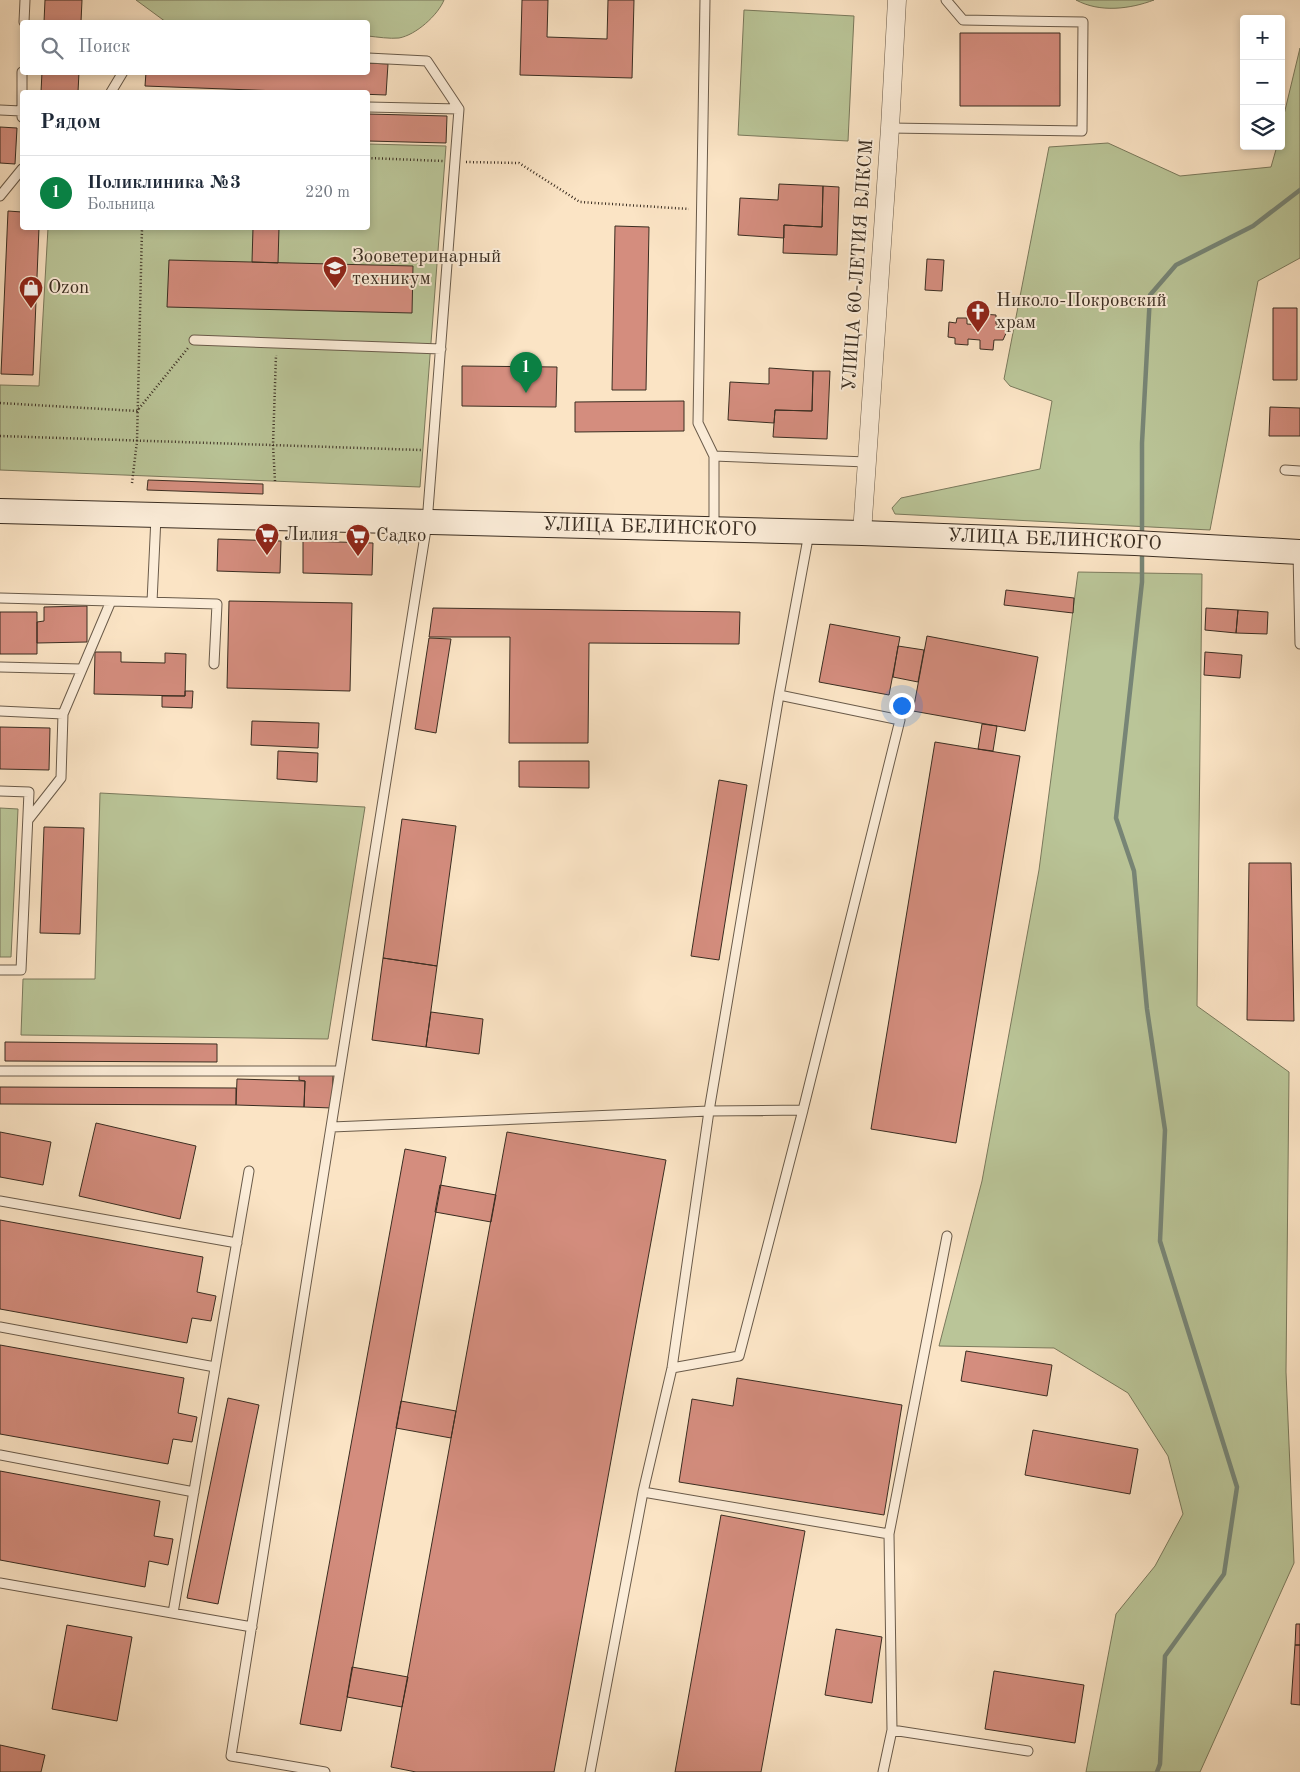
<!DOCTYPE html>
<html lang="ru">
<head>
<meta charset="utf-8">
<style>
	:root { --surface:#fff; --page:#f6f6f7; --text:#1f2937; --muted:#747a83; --line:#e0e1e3; --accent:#0b8043 }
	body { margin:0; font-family:"Old Standard TT",serif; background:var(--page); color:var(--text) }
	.controls { position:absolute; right:15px; top:15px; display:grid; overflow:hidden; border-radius:5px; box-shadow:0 2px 8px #0003 }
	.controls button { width:45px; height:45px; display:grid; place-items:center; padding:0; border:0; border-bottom:1px solid var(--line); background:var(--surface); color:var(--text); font:25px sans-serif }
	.you { position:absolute; left:901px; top:705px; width:18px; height:18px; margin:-12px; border:4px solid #fff; border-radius:50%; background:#1a73e8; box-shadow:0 0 0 8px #1a73e833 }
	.badge { display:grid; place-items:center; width:32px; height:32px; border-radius:50%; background:var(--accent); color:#fff; font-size:16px; font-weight:700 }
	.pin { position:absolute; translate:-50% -41px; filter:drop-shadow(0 1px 2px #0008) }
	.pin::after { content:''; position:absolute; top:26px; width:18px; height:15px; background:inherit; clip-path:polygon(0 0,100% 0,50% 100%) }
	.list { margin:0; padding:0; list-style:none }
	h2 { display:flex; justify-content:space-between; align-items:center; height:65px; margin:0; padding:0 20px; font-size:21px }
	h2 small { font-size:16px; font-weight:400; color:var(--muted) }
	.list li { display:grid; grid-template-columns:32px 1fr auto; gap:15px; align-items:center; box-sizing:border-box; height:75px; padding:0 20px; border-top:1px solid var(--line) }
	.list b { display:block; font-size:19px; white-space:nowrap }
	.list p { margin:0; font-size:16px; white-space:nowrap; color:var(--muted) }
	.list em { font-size:16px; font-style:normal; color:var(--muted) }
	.icon { flex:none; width:28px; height:28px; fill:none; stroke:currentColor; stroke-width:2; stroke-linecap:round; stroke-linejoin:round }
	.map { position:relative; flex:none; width:1300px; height:1772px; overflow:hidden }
	.search { position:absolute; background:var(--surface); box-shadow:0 2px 8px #0003; left:20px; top:20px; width:350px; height:55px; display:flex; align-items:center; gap:12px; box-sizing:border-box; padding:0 18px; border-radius:5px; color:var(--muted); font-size:19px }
	.panel { position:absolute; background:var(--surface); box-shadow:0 2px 8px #0003; left:20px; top:90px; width:350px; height:140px; border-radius:5px }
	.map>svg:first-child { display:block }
</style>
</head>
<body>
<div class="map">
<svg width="1300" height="1772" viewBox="0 0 1300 1772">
	<rect width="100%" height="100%" fill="#fbe4c5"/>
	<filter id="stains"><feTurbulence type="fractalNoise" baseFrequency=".004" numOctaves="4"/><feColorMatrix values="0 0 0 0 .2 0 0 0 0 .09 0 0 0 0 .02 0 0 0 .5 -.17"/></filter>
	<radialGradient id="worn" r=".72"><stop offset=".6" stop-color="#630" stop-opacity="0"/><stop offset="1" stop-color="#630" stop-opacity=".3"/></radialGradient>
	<path fill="#bac598" stroke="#7a795c" d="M136 0H444C438 15 416 35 399 38 390 39 377 37 368 36V22H166Z
		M1076 0H1154C1130 9 1100 13 1076 0Z
		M744 10 854 16 848 141 738 135Z
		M1300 48V258L1258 281 1210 530 895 514 892 508 901 498 1040 469 1052 401 1010 386 1004 379 1049 147 1108 143 1180 176 1271 167 1277 146H1281V127Z
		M368 144 446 146 420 487 0 470V385L39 386 48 228H368Z
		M1078 572 1202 574 1197 1006 1289 1072 1286 1372 1294 1563 1200 1772H1086L1116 1614 1155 1566 1183 1514 1168 1456 1128 1393 1054 1348 939 1346 982 1181 1039 870Z
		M100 793 365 807 328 1039 21 1035 23 979H95Z
		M0 808 18 809 11 957H0Z"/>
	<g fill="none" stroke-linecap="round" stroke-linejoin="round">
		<path stroke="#778576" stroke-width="4.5" d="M1142 536V443L1150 295 1176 265 1253 226 1300 190
			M1142 549V582L1116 818 1134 871 1147 1009 1165 1130 1160 1241 1237 1487 1224 1574 1165 1656 1160 1764 1157 1772"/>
	</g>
	<path fill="#d48d7e" stroke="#3a2d21" d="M45 0H82L81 22H44Z
		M522 0H548L547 37 607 39 608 0H634L632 78 520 75Z
		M960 33H1060V106H960Z
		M368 63 388 64 386 95 145 86 146 72H368Z
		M42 72H79L78 92H41Z
		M368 114 447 116 446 143 368 141Z
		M0 127 17 128 15 164 0 163Z
		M779 184 823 186 822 227 784 225V238L738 235 740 198 778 200Z
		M823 186 839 187 837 255 783 253 784 225 822 227Z
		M8 211 22 212V228H39L33 375 1 374Z
		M615 226 649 227 646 390H612Z
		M253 228H279L278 263 252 262Z
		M927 259 944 260 942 291 925 290Z
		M169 260 413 266 412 313 167 307Z
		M1273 308H1297V380H1273Z
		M982 314 996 315V324L1006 327 1007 331 1003 340H994L993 350 980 349V340L968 339V345L955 344V338L948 337 949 322 956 323 957 318H967V324L982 325Z
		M462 366 557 367 556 407 462 406Z
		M769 368 813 371 812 411 775 410 774 423 728 420 730 382 769 384Z
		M813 371H830L827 439 773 437 775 410 812 411Z
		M684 401V431L575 432V402Z
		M1270 407 1300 408V436H1269Z
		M148 480 263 484V494L147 490Z
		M218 539 281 541 280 573 217 571Z
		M303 541 373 543 372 575 303 573Z
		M1006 590 1074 598 1073 613 1004 605Z
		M229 601 352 603 350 691 227 688Z
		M87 606V642L37 643V622L44 621V607Z
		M433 608 740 612 739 644 589 643 588 743H509L510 637H429Z
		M1206 608 1238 610 1236 633 1205 630Z
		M1238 610 1268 612 1267 634 1236 633Z
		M0 612H37V654H0Z
		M830 624 900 637 889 695 819 682Z
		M927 636 1038 657 1025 731 913 711Z
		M429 638 451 639 436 733 415 729Z
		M898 646 924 650 918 682 893 677Z
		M95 652H121V662L165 663V653L186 654 185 696 94 694Z
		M1205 652 1242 655 1240 678 1204 675Z
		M185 691H193L192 708 162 707V696H185Z
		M252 721 319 723 318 748 251 745Z
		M982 724 997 726 993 751 978 749Z
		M0 727 50 728 49 770 0 769Z
		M935 742 1020 756 956 1143 871 1129Z
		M278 751 318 753 317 782 277 779Z
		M519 761H589V788L519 787Z
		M719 780 747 785 719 960 691 956Z
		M402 819 456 826 437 966 383 958Z
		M44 827 84 828 80 934 40 933Z
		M1249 863H1291L1294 1021 1247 1020Z
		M383 958 437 966 426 1047 372 1040Z
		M431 1012 483 1019 479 1054 426 1047Z
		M5 1042 217 1044V1062L5 1061Z
		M299 1074 333 1075 332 1108 304 1107 305 1081 299 1080Z
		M237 1079 305 1081 304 1107 236 1105Z
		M0 1087 236 1088V1105L0 1104Z
		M96 1123 196 1146 180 1219 79 1196Z
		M0 1132 51 1142 43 1185 0 1177Z
		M507 1132 666 1160 554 1772H416L391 1767Z
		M405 1149 446 1157 341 1731 300 1724Z
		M440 1185 496 1195 491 1222 435 1212Z
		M0 1220 203 1257 197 1292 216 1296 211 1321 192 1318 187 1343 0 1309Z
		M0 1345 184 1378 178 1413 197 1417 192 1442 173 1439 168 1464 0 1434Z
		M966 1351 1052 1365 1047 1396 961 1381Z
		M737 1378 902 1405 884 1515 679 1482 692 1399 733 1406Z
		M228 1398 259 1405 218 1604 187 1598Z
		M401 1401 456 1411 451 1438 396 1428Z
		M1033 1430 1138 1449 1130 1494 1025 1475Z
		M0 1471 160 1501 154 1536 173 1539 168 1565 149 1561 145 1587 0 1560Z
		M721 1515 805 1531 761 1772H675Z
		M1296 1624H1300V1645H1295Z
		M67 1625 132 1637 117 1721 52 1709Z
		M836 1629 882 1637 872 1703 825 1695Z
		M1295 1645H1300V1705L1291 1704Z
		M352 1667 408 1677 402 1707 347 1697Z
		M994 1671 1084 1685 1075 1743 985 1729Z
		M0 1745 45 1755 41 1772H0Z"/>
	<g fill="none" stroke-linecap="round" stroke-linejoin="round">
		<defs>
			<path id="lane" d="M705 0 698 423 714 456V528
				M24 22 25 0
				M368 58 427 61 459 109
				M22 72V117
				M111 92 123 72
				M0 110 21 111
				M890 128 1082 131 1083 22 963 20 946 0
				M0 196 22 169
				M194 340 441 349
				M714 456 867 462
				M1285 470 1300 471
				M1298 553 1300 644
				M0 598 111 601
				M152 602 156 517
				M0 667 81 669
				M0 711 63 714
				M0 791 29 792 21 970H0
				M28 820 61 778 63 714 111 601 217 604 214 664
				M0 1071H340
				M332 1127 709 1111 803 1110 900 720 779 695
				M0 1201 237 1243
				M0 1327 215 1367
				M672 1368 739 1356 803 1110
				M0 1455 194 1492
				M643 1492 889 1534 892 1730
				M889 1534 947 1236
				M0 1583 252 1627
				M173 1613 249 1171
				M325 1772 231 1756 427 523 459 109 368 107
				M590 1772 643 1492 672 1368 709 1111 779 695 809 533
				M883 1772 892 1730 1028 1751"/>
			<path id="street" d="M862 533 890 128 897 0"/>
			<g id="secondary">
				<path id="s1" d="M0 511 862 533 1135 543 1300 552"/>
			</g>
		</defs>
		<use href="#lane" stroke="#6a5b4a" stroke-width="11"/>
		<use href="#street" stroke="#6a5b4a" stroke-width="19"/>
		<use href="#secondary" stroke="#3a2d21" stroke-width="26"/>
		<path stroke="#3a2d21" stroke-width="2.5" stroke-dasharray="1 2.5" stroke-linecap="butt" d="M368 158 443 161
			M466 162 519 163 580 202 689 209
			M0 403 137 411 188 348
			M0 436 421 450
			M275 481 273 445 276 355
			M132 483 137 441 142 228"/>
		<use href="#lane" stroke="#fcedd9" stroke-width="9"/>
		<use href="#street" stroke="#fcedd9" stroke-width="18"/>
		<use href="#secondary" stroke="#fcedd9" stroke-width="24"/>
	</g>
	<defs>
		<symbol id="university-pin" viewBox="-11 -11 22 30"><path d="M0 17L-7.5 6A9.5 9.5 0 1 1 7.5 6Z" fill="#8f2418" stroke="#fcedd9"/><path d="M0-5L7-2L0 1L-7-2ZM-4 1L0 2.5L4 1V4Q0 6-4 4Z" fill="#fff"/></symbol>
		<symbol id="shop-pin" viewBox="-11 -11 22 30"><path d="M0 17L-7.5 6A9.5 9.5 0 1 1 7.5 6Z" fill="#8f2418" stroke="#fcedd9"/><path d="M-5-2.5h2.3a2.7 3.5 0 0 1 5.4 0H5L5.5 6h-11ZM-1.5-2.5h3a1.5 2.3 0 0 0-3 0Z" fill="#fff"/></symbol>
		<symbol id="church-pin" viewBox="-11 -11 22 30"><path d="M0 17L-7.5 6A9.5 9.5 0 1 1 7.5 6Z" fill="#8f2418" stroke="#fcedd9"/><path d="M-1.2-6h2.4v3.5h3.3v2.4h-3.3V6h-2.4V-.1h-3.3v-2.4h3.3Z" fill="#fff"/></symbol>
		<symbol id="supermarket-pin" viewBox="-11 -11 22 30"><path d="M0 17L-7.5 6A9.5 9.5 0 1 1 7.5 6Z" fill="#8f2418" stroke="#fcedd9"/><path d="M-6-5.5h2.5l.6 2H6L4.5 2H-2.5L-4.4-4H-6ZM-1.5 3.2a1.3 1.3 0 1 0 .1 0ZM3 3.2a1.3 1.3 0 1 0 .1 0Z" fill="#fff"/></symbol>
	</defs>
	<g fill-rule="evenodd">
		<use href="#university-pin" x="321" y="254" width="28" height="38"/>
		<use href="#shop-pin" x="17" y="274" width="28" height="38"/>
		<use href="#church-pin" x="964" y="298" width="28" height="38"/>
		<use href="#supermarket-pin" x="253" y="521" width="28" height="38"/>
		<use href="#supermarket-pin" x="344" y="522" width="28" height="38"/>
	</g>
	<g text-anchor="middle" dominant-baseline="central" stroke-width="4" stroke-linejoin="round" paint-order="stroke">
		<g font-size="19" fill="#3a2d21" stroke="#fcedd9" text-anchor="start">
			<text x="352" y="257">Зооветеринарный<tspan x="352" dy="22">техникум</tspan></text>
			<text x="48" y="288">Ozon</text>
			<text x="996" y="301">Николо-Покровский<tspan x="996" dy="22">храм</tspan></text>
			<text x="284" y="535">Лилия</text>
			<text x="376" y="536">Садко</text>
		</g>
		<g font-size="19" fill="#3a2d21" stroke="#fcedd9">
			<text transform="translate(859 265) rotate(-86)">УЛИЦА 60-ЛЕТИЯ ВЛКСМ</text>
			<text stroke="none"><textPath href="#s1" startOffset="650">УЛИЦА БЕЛИНСКОГО</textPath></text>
			<text stroke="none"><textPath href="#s1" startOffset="1055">УЛИЦА БЕЛИНСКОГО</textPath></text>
		</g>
	</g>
	<rect width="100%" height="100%" filter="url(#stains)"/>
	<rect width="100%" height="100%" fill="url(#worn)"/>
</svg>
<div class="controls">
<button>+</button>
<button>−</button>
<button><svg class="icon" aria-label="layers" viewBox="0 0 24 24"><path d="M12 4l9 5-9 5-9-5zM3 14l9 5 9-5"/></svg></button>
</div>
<div class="you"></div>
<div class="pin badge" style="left:526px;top:393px">1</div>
<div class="search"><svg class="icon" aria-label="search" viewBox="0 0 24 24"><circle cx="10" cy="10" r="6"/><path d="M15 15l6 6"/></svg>Поиск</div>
<section class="panel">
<h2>Рядом<small></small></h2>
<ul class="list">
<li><span class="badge">1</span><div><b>Поликлиника №3</b><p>Больница</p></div><em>220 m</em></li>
</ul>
</section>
</div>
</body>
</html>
